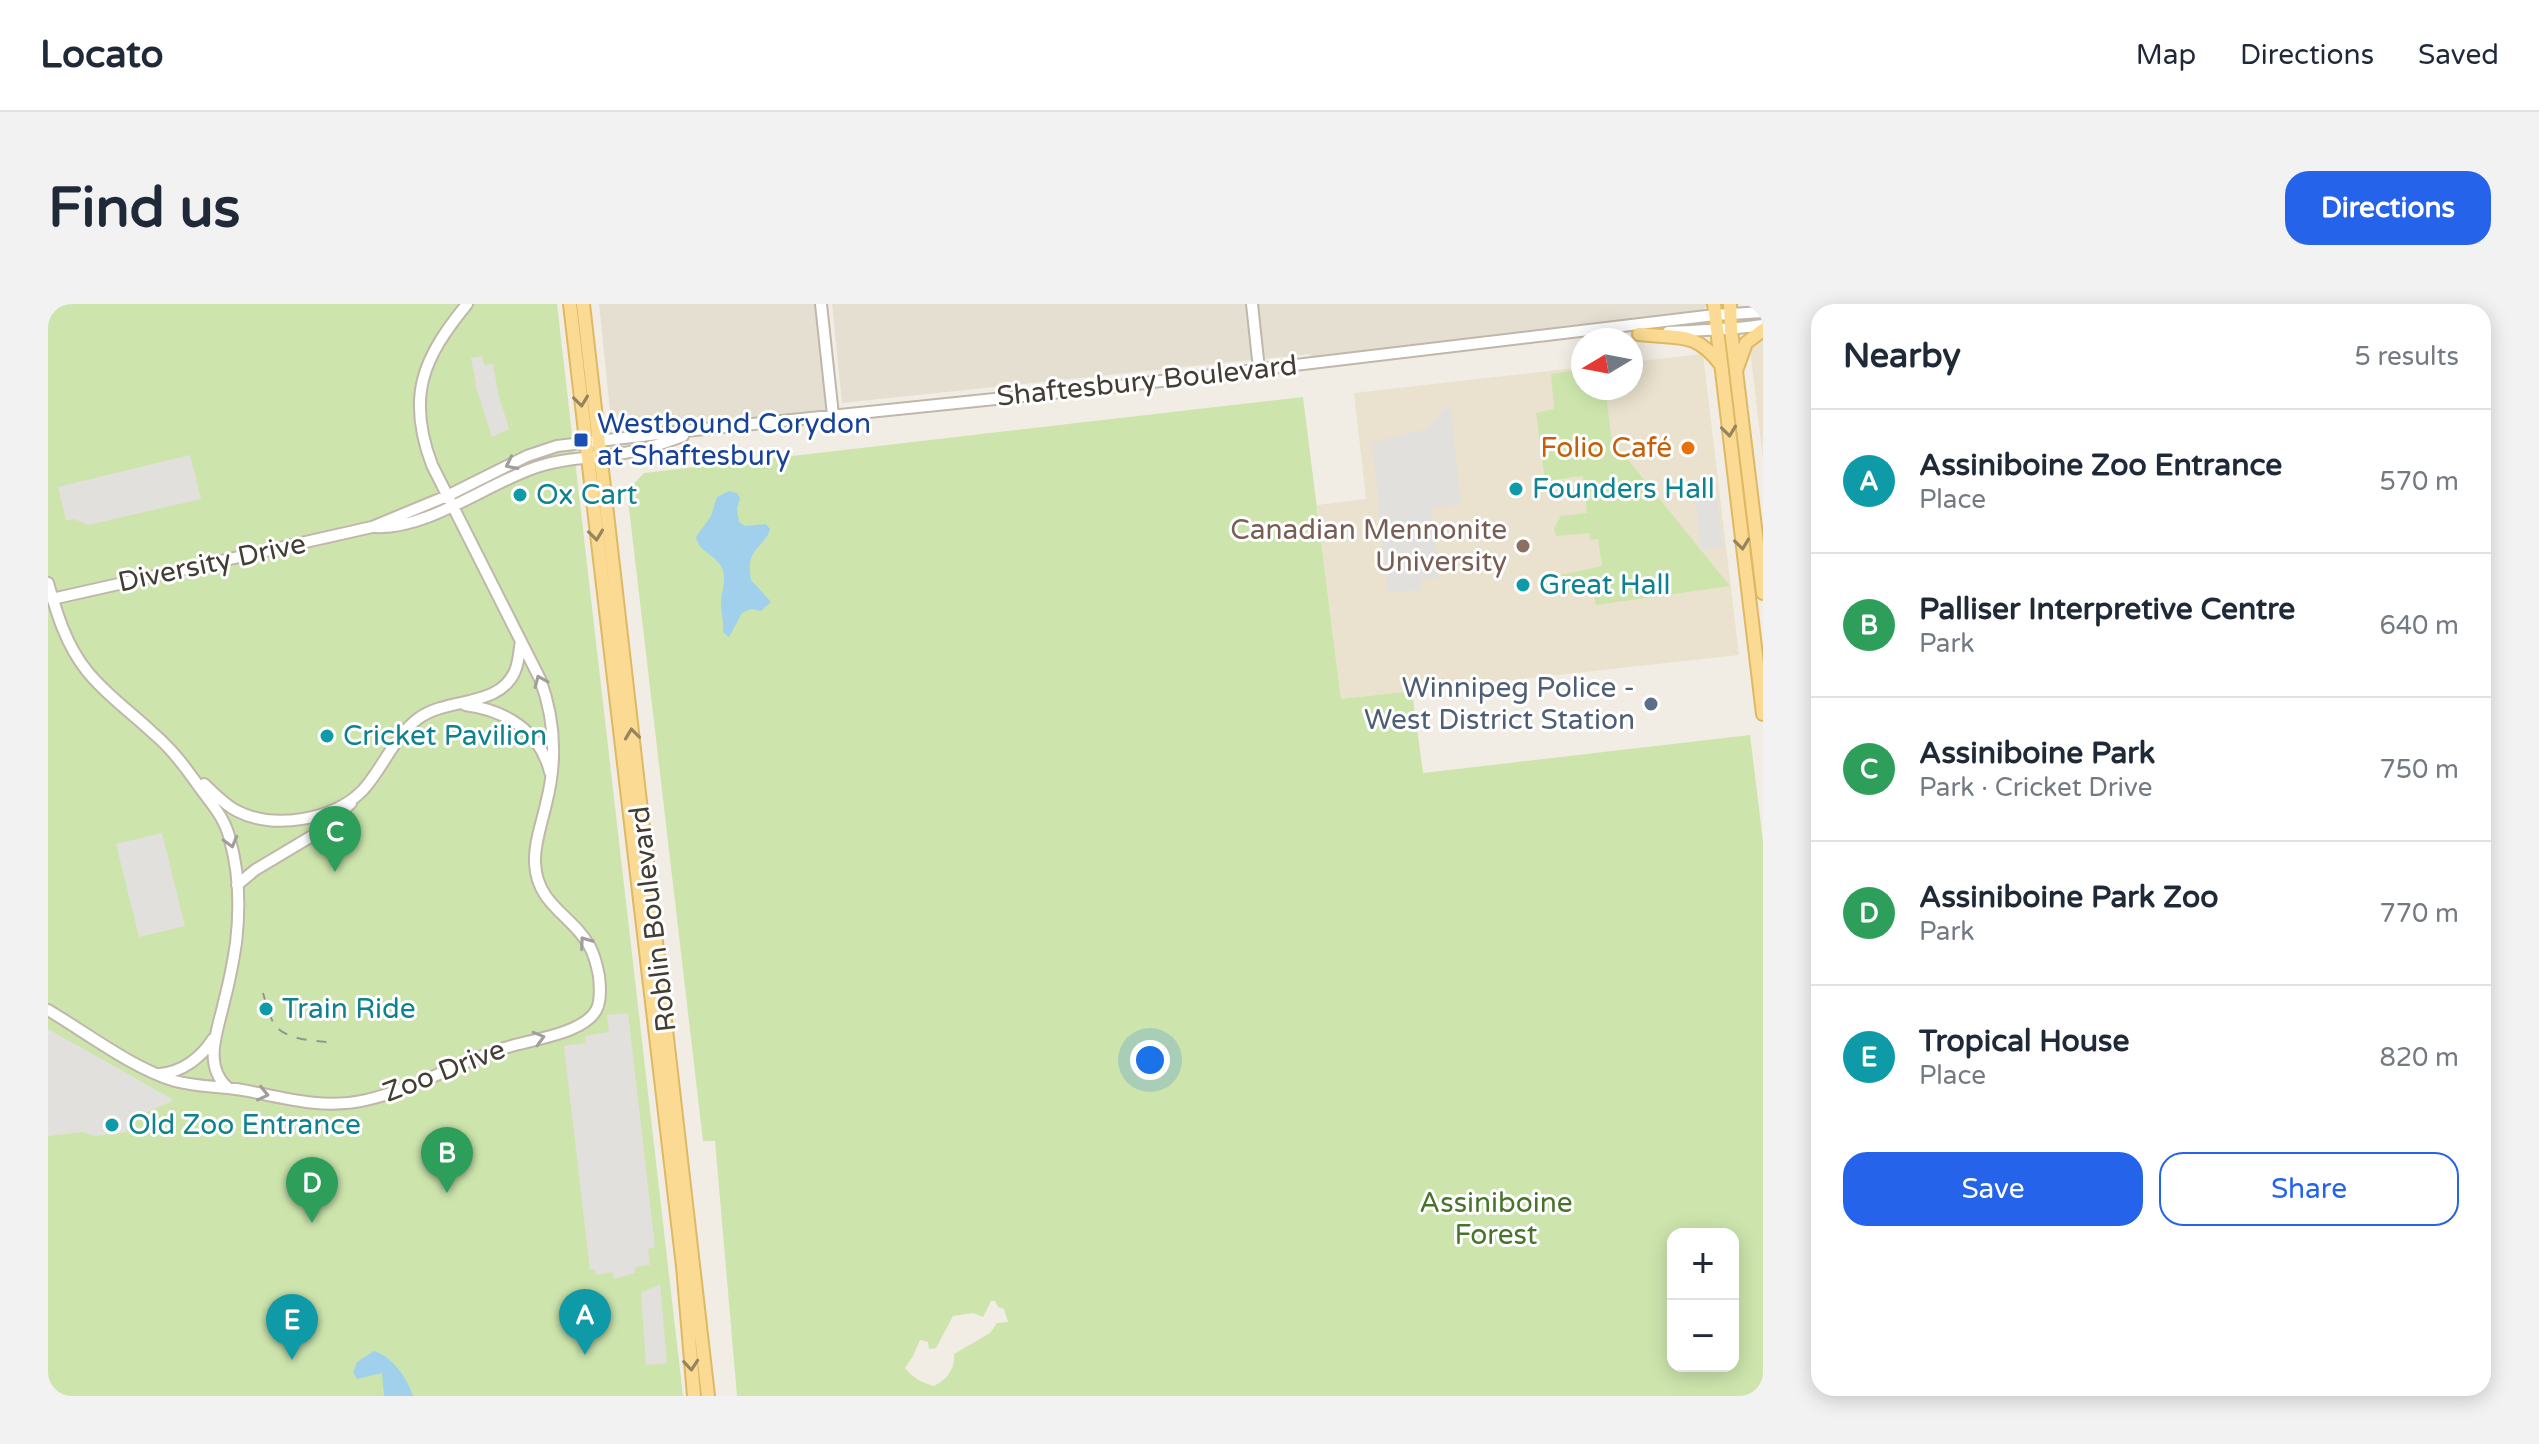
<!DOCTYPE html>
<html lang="en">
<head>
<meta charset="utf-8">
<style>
	:root { --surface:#fff; --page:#f2f2f3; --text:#1f2937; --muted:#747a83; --line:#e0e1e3; --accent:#2563eb }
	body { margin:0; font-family:"Varela Round",sans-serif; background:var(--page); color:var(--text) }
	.controls { position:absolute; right:24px; bottom:24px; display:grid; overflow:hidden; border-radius:16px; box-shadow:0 4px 20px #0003 }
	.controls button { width:72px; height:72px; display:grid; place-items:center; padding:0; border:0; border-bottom:2px solid var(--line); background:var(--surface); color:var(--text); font:40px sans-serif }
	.compass { position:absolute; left:1523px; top:24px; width:72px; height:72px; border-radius:50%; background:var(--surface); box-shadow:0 4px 20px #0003; rotate:260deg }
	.you { position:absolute; left:1102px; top:756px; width:28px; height:28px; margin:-20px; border:6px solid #fff; border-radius:50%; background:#1a73e8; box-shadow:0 0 0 12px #1a73e833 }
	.badge { display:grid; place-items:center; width:52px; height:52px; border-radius:50%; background:var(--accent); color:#fff; font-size:26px; font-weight:700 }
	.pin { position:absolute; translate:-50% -66px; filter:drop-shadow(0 2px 4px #0008) }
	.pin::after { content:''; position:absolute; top:42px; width:28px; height:24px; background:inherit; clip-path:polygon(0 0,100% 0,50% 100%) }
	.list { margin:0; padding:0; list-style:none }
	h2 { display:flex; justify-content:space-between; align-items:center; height:104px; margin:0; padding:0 32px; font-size:34px }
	h2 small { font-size:26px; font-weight:400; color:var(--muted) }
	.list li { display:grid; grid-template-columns:52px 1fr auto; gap:24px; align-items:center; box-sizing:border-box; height:144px; padding:0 32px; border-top:2px solid var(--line) }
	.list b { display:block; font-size:30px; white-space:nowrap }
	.list p { margin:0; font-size:26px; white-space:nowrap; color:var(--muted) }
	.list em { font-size:26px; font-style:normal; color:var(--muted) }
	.actions { display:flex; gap:16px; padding:24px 32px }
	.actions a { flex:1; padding:18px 0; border:2px solid var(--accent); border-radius:24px; text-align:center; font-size:28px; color:var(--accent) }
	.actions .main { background:var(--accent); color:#fff }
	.map { position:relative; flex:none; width:1715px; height:1092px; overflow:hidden; border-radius:24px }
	header { display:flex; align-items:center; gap:48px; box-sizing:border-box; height:112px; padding:0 40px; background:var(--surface); border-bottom:2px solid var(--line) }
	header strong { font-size:38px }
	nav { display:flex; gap:44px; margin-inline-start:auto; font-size:28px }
	.intro { display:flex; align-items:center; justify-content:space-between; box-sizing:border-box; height:192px; padding:0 48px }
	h1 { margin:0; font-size:56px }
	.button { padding:20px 36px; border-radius:24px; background:var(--accent); color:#fff; font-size:28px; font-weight:700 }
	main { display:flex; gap:48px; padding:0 48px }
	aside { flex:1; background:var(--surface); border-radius:24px; box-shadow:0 4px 20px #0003 }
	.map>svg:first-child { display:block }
</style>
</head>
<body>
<header>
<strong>Locato</strong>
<nav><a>Map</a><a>Directions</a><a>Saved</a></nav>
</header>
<div class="intro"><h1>Find us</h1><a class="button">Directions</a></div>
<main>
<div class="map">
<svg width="1715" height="1092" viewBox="0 0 1715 1092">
	<rect width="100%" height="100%" fill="#f1ede4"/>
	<path fill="#e5dfd2" d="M551 0H771L780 108 627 124 564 126Z
		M784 0H1200L1203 56 794 99Z
		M1210 0H1659L1655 8 1270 58 1261 50 1216 55Z"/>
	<path fill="#eae2ce" d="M1715 29V155L1701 37Z
		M1655 50 1691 351 1293 395 1269 201 1318 195 1306 89 1535 63V84H1583V58Z"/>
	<path fill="#cde5ad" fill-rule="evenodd" d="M0 0H509L635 1092H0Z
		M1535 65V84H1557L1564 136 1682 282 1548 301 1545 286 1513 290 1512 271 1554 262 1550 235 1542 236 1541 229 1508 232 1506 224 1513 212 1539 209 1535 172 1497 177 1488 109 1506 105 1503 70Z
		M1255 93 1293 395 1364 387 1375 469 1702 431 1715 537V1092H689L667 837H655L579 187 596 169ZM1625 930H1685V1062H1625ZM943 997H947L950 1003 956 1005 960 1018 949 1019 942 1029 906 1050C907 1066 899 1075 886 1082 874 1079 865 1074 857 1064L865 1052 872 1036 880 1038 881 1045 888 1044 905 1012 925 1009 935 1013Z"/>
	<path fill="#e2e0dc" d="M434 52 436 61 445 60 450 89 461 125 444 133 429 86 423 54Z
		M1398 102 1403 105 1413 200 1383 204 1391 274 1373 275V286L1340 289 1324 139 1377 125 1385 120Z
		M142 151 153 195 40 221 26 215 18 216 10 183Z
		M1669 192 1675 243 1653 246 1647 194Z
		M114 529 137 622 91 633 68 540Z
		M580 709 607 943 600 945 602 961 587 963V969L566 975 565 968 548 971 547 965 542 966 516 742 538 739 537 732 561 728 559 711Z
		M0 725 126 796 95 810 78 828 46 832 35 828 0 832Z
		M612 980 619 1059 598 1061 593 989Z"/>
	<path fill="#a1d0ed" d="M681 187 689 189 692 194 689 205 691 218 697 222 718 220 722 225C719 238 707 242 703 255 701 261 702 269 703 276L723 298 713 307 703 305 694 309 681 333 675 328C676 317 672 304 673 295 675 284 679 273 673 262 666 250 651 248 648 233L663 212 669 193Z
		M326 1047C344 1052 360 1075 365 1092H336L334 1069 309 1075 305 1068 309 1058Z"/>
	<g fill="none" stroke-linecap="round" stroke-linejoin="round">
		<defs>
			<path id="minor" d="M773 0 785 111
				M1204 0 1211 65
				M1620 28C1652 26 1683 26 1715 21
				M327 223C381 226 442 177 492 162 519 153 548 154 576 149 596 146 616 139 635 132
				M0 279C9 310 18 341 39 367 58 391 83 408 105 429 124 445 138 464 152 484 165 502 177 514 182 536 191 568 192 605 188 639 185 659 181 679 176 698 170 726 154 761 180 784
				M4 295 324 223 399 192 479 152 509 142 618 129 1063 83 1667 11 1715 8
				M417 401C457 406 492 427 502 468
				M156 480C166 489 177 501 189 507 226 526 286 516 315 486 335 464 347 431 371 414 400 393 451 404 467 367 471 358 471 347 473 337
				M189 581 207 566 274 526 303 499
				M0 706C39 729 84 764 127 777 153 784 179 782 205 788 243 796 279 805 318 796 367 785 412 757 460 743 485 735 541 729 550 702 553 692 552 682 551 672 549 662 547 652 542 643 525 611 489 602 487 559 486 539 494 519 498 500 509 458 507 415 492 375L384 161C358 92 375 54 419 0
				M112 770C134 768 153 754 165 735"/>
			<path id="major" d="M522 0 635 962 646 1092
				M535 0 660 1092
				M1666 0 1715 410
				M1682 0 1683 26 1715 289
				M1591 30C1630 35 1647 26 1673 61
				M1689 64 1698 39 1715 26"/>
		</defs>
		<use href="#minor" stroke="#bfb7aa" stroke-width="14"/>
		<use href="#major" stroke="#dfb864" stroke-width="16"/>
		<use href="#minor" stroke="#fff" stroke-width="10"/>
		<use href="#major" stroke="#fbdb94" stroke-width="12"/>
		<path stroke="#949494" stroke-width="2" stroke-dasharray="10 10" stroke-linecap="butt" d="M215 689C218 699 221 711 226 720 236 735 264 737 280 738"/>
	</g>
	<defs><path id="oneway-chevron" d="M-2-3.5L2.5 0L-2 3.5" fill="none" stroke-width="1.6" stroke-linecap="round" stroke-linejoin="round" transform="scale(2)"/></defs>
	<g stroke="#96845f">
		<use href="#oneway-chevron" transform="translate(533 97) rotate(83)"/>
		<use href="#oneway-chevron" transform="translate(1681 127) rotate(83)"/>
		<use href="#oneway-chevron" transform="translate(548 231) rotate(83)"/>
		<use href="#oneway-chevron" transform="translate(1694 240) rotate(83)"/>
		<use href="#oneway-chevron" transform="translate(584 430) rotate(-97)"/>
		<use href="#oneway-chevron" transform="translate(643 1061) rotate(85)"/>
	</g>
	<g stroke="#a19e9a">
		<use href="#oneway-chevron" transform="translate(463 160) rotate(153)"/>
		<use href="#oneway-chevron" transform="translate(492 377) rotate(-113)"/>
		<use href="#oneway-chevron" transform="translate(183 538) rotate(75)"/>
		<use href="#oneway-chevron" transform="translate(537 638) rotate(-126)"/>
		<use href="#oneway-chevron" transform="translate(491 734) rotate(-16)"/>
		<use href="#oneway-chevron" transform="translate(215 790) rotate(13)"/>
	</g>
	<rect fill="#1a4fb4" stroke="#fff" stroke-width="3" x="525" y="128" width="16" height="16" rx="4"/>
	<circle fill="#e8710a" stroke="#fff" stroke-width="3" cx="1640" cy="144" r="8"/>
	<g fill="#0f9aa8" stroke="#fff" stroke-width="3">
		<circle cx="1468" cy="185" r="8"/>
		<circle cx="472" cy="191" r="8"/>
		<circle cx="1475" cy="281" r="8"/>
		<circle cx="279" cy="432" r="8"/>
		<circle cx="218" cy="705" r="8"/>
		<circle cx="64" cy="821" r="8"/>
	</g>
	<circle fill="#8d6e63" stroke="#fff" stroke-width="3" cx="1475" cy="242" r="8"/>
	<circle fill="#5c6f8a" stroke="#fff" stroke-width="3" cx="1603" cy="400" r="8"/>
	<g text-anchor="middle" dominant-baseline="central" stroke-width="6" stroke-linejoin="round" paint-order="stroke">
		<g font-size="28" fill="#433d34" stroke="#fff">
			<text transform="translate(1099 77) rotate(-6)">Shaftesbury Boulevard</text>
			<text transform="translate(164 259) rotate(-12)">Diversity Drive</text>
			<text transform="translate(605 615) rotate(-97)">Roblin Boulevard</text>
			<text transform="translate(396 767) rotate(-21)">Zoo Drive</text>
		</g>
		<g font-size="28" fill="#164399" stroke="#fff" text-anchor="start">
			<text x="549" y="120">Westbound Corydon<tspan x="549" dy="32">at Shaftesbury</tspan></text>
		</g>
		<g font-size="28" fill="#c56008" stroke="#fff" text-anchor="end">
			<text x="1624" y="144">Folio Café</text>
		</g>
		<g font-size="28" fill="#0d838f" stroke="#fff" text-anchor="start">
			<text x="1484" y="185">Founders Hall</text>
			<text x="488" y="191">Ox Cart</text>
			<text x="1491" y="281">Great Hall</text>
			<text x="295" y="432">Cricket Pavilion</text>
			<text x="234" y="705">Train Ride</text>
			<text x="80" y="821">Old Zoo Entrance</text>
		</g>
		<g font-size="28" fill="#785e54" stroke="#fff" text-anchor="end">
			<text x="1459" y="226">Canadian Mennonite<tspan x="1459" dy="32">University</tspan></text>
		</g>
		<g font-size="28" fill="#4e5e75" stroke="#fff" text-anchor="end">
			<text x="1587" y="384">Winnipeg Police -<tspan x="1587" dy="32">West District Station</tspan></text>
		</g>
		<g font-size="28" fill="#47732a" stroke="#fff">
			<text x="1448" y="899">Assiniboine<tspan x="1448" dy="32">Forest</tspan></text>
		</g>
	</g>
</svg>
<div class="controls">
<button>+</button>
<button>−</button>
</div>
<svg class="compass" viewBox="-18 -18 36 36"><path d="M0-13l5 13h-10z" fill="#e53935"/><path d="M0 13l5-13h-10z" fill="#747a83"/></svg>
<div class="you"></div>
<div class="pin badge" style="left:537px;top:1051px;background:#0f9aa8">A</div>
<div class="pin badge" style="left:399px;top:889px;background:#2e9e5b">B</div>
<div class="pin badge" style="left:287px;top:568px;background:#2e9e5b">C</div>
<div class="pin badge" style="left:264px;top:919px;background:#2e9e5b">D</div>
<div class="pin badge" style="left:244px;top:1056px;background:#0f9aa8">E</div>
</div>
<aside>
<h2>Nearby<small>5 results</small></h2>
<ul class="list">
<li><span class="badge" style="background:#0f9aa8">A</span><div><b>Assiniboine Zoo Entrance</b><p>Place</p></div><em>570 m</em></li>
<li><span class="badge" style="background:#2e9e5b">B</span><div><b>Palliser Interpretive Centre</b><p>Park</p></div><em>640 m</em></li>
<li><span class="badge" style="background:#2e9e5b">C</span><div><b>Assiniboine Park</b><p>Park · Cricket Drive</p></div><em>750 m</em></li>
<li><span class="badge" style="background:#2e9e5b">D</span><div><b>Assiniboine Park Zoo</b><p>Park</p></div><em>770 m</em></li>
<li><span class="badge" style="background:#0f9aa8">E</span><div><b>Tropical House</b><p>Place</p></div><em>820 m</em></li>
</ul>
<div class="actions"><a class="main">Save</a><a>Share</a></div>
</aside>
</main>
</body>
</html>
